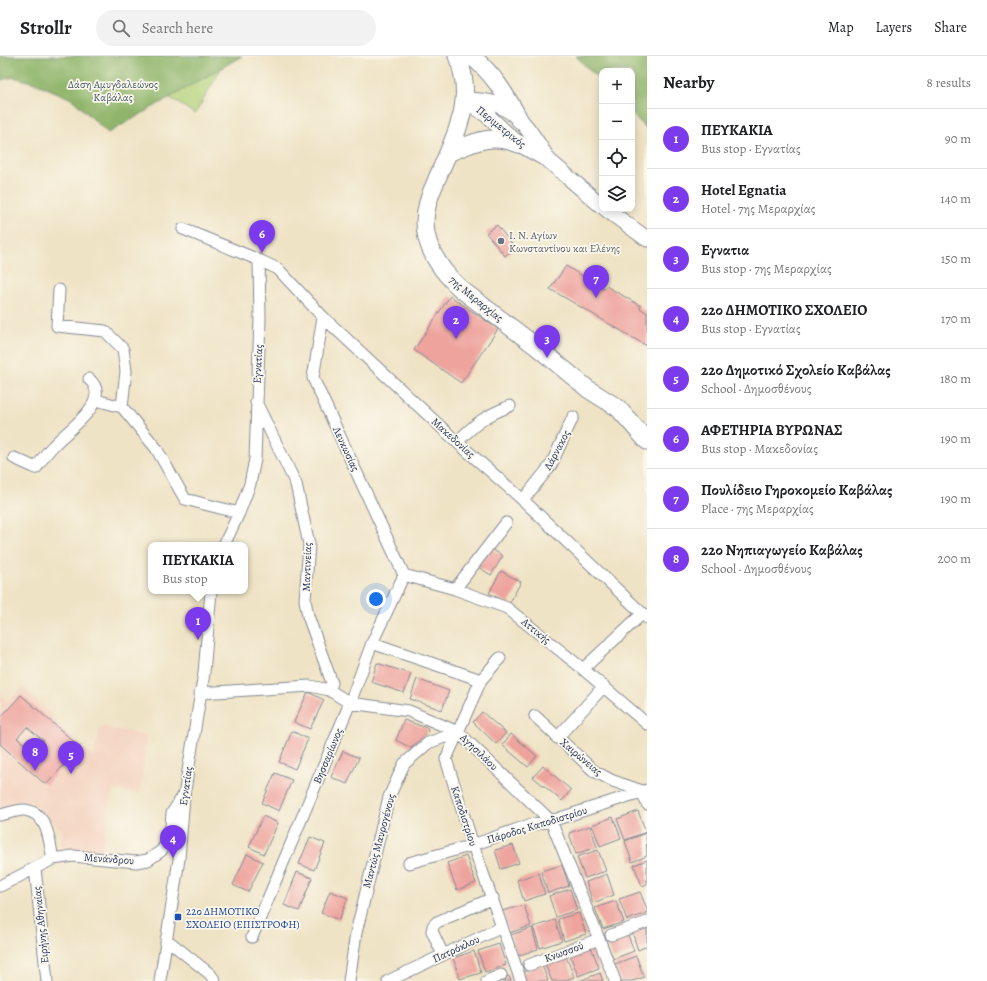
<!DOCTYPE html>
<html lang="en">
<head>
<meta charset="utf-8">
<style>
	:root { --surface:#fff; --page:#f2f2f2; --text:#202124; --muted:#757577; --line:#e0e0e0; --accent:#7c3aed }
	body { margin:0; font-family:Alegreya,serif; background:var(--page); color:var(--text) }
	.controls { position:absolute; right:12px; top:12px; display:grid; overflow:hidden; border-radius:8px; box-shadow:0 2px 10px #0003 }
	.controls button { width:36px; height:36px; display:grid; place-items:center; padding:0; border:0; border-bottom:1px solid var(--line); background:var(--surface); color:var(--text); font:20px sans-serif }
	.you { position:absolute; left:376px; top:543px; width:14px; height:14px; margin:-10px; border:3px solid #fff; border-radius:50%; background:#1a73e8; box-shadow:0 0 0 6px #1a73e833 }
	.badge { display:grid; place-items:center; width:26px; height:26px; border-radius:50%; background:var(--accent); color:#fff; font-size:13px; font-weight:700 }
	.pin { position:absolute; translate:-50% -33px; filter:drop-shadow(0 1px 2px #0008) }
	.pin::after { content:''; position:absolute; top:21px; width:14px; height:12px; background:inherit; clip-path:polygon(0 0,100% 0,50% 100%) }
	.popup { position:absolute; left:148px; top:486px; width:100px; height:52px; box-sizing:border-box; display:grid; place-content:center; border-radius:8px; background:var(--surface); filter:drop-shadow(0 1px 3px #0005); font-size:13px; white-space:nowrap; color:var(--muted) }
	.popup b { font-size:15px; color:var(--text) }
	.popup::after { content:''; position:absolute; left:50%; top:100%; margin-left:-8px; border:8px solid transparent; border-top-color:var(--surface) }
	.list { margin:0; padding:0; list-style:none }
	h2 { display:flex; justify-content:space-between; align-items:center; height:52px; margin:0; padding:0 16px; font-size:17px }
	h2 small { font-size:13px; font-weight:400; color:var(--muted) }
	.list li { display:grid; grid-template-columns:26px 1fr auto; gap:12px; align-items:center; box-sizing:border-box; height:60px; padding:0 16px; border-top:1px solid var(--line) }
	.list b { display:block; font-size:15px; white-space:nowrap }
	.list p { margin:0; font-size:13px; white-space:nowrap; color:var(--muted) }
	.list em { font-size:13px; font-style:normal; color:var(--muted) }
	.icon { flex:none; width:22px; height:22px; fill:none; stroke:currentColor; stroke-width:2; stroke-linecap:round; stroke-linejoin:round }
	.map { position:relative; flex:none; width:647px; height:925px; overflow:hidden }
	header { display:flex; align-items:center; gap:24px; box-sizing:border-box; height:56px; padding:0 20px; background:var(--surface); border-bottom:1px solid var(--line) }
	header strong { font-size:19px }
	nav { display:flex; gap:22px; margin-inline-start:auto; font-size:14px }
	.search { width:280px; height:36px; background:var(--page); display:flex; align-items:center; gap:10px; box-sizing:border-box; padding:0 14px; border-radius:22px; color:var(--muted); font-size:15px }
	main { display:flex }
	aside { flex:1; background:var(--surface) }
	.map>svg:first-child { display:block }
</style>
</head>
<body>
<header>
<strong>Strollr</strong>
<div class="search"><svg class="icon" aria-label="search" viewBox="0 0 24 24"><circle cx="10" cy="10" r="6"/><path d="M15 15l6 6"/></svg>Search here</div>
<nav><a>Map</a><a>Layers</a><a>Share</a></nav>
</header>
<main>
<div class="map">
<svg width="647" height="925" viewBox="0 0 647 925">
	<rect width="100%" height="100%" fill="#fbf7ec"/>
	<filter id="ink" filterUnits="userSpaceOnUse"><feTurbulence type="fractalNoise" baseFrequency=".025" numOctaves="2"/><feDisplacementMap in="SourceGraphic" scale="8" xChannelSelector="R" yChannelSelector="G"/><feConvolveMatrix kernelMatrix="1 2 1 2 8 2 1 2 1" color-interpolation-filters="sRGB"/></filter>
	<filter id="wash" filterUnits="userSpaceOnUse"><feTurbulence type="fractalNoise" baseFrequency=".012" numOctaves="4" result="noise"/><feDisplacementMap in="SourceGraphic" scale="16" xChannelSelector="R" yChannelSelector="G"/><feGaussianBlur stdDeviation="0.9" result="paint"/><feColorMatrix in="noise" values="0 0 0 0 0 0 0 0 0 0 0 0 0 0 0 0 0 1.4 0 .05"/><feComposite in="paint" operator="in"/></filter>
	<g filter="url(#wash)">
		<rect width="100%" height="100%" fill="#efe3c5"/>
		<path fill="#f4d3c0" d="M23 631 94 702 100 670 146 680 140 738 113 734 101 799 61 793 62 774 31 746 20 760 0 764V638L9 645Z"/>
		<path fill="#b5d37a" stroke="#68816c" d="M107 0H228L195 58Z"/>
		<path fill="#90b56a" stroke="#567264" d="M0 0H242L108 77 72 43 35 27 14 21 0 24Z
			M576 0H647V73L632 58V15H602V27Z"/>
		<g id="blocks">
			<path fill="#eea39d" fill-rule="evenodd" d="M497 169 515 192 505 200 486 177Z
				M566 210 604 233 606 230 641 250 640 252 647 257V290L550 233Z
				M450 240 498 273 461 327 414 294Z
				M490 492 503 500 491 519 478 511Z
				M501 515 521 526 509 548 489 537Z
				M377 607 411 618 404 637 371 626Z
				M417 623 449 635 442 654 410 643Z
				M308 636 324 644 310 673 294 666Z
				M21 639 80 691 46 729 0 688V662ZM27 671 44 685 34 696 17 682Z
				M482 656 506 677 496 688 473 666Z
				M404 664 427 672 428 676 411 692 396 684Z
				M292 675 308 683 295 713 279 706Z
				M511 678 537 700 528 711 502 689Z
				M343 695 359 702 347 728 331 721Z
				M543 710 571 734 562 745 533 721Z
				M275 717 292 724 279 755 262 747Z
				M638 755 646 776 625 784 617 763Z
				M263 760 278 767 264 798 249 791Z
				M613 761 621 782 600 790 592 769Z
				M590 770 597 791 576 798 569 777Z
				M646 777 647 800 632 806 625 785Z
				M310 781 325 787 314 814 299 808Z
				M513 789 519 807 501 813 495 794Z
				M598 794 606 815 585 822 577 801Z
				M247 798 263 806 248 836 233 829Z
				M466 800 476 827 457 834 447 807Z
				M647 804V828L642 830 634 809Z
				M562 809 569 830 548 837 541 815Z
				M297 816 312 822 299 855 284 849Z
				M539 817 545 838 524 845 517 824Z
				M607 818 614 839 593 847 586 826Z
				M570 833 577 854 556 861 549 840Z
				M330 835 348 842 339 864 321 857Z
				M640 836 647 853V857L627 864 619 843Z
				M616 845 624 866 603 873 595 852Z
				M524 849 531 870 509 877 502 855Z
				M579 857 586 878 564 885 558 863Z
				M555 864 562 885 540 892 533 871Z
				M647 867V890L638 894 631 873Z
				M532 872 538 893 517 900 510 879Z
				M626 874 634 895 613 903 605 882Z
				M499 888 506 909 485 916 478 895Z
				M591 891 599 912 578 920 570 899Z
				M474 895 481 917 460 923 453 902Z
				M566 900 574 921 563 925H552L545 908Z
				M636 900 644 921 633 925H621L615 908Z
				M542 909 548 925H524L521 917Z
				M600 917 603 925H579Z
				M509 920 511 925H494Z"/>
		</g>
	</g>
	<g filter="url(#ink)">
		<use href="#blocks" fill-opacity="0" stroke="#858992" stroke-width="1"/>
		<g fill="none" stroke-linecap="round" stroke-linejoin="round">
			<defs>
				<path id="minor" d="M183 173 259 204 278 213 323 261 457 386 523 444 647 562
					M59 234 57 270 105 275 123 293 126 315 122 351 96 344
					M323 261 313 322 404 519
					M256 346 296 428 309 488 305 544 308 560 332 627 329 634
					M122 351 156 392 185 443 239 457
					M457 386C476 367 485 360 510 350
					M14 402 36 412C41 405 46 397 53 390 67 374 114 345 89 323
					M523 444 551 409 573 361
					M224 489 239 457 250 428 255 403 260 263 259 204
					M404 519 455 533 507 552 583 613 647 668
					M455 533 506 467
					M372 587 481 624
					M500 602 481 624 446 703 473 789 521 925
					M583 613 643 557
					M200 637 310 630 329 634 350 647 409 655 458 676 551 765 599 883 615 925
					M535 660 594 715 613 725 642 735 647 748
					M557 682 604 630
					M0 759C7 758 18 753 25 754 48 757 49 784 53 803
					M409 807 473 789 529 769 551 765 647 734
					M35 812 47 925
					M0 830 53 803 73 800 136 806 148 804 161 795 170 783 172 757 183 740
					M611 879 647 866
					M252 881 350 647 372 587 404 519
					M166 883 210 918 215 925
					M443 899 432 875 433 870 437 866 493 842
					M529 909 599 883
					M160 925 179 803 184 740 204 617 211 535
					M349 925 356 877 389 741 404 708 428 687 458 676
					M388 925 502 871
					M487 925 501 919"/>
				<path id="secondary" d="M465 44 487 59 508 79 519 88 548 104 602 150
					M468 44C478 45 489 45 499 49 522 59 534 82 547 102
					M606 153 647 183"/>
				<path id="primary" d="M457 0C477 46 453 83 436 125 430 138 425 152 425 166 425 194 442 216 462 234L537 291 588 333 618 352 647 385
					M471 0C493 17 506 39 519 63
					M448 97C475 86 490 77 519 88"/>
			</defs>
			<use href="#minor" stroke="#858992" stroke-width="13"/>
			<use href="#secondary" stroke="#858992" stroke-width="17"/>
			<use href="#primary" stroke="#858992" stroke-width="19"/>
			<use href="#minor" stroke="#fff" stroke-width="11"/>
			<use href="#secondary" stroke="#fff" stroke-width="15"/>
			<use href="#primary" stroke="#fff" stroke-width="17"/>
		</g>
	</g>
	<circle fill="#6b7280" stroke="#fbf7ec" stroke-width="1.5" cx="501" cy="185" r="4"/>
	<rect fill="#1a4fb4" stroke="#fbf7ec" stroke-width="1.5" x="174" y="857" width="8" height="8" rx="2"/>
	<g text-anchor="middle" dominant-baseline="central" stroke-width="3.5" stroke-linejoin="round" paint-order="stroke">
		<g font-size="11" fill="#425865" stroke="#fbf7ec">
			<text x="113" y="28">Δάση Αμυγδαλεώνος<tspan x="113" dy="13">Καβάλας</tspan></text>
		</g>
		<g font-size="11" fill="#1b2f5e" stroke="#fbf7ec">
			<text transform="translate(501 71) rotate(39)">Περιμετρικός</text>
			<text transform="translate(476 243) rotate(39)">7ης Μεραρχίας</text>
			<text transform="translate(258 308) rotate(-87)">Εγνατίας</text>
			<text transform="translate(453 382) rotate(42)">Μακεδονίας</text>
			<text transform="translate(346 393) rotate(65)">Λευκωσίας</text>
			<text transform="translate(557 394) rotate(-62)">Λάρνακος</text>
			<text transform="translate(307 511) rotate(-88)">Μαντινείας</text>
			<text transform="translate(536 575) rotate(39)">Αττικής</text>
			<text transform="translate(479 696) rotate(44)">Αγησιλάου</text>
			<text transform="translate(328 700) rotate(-67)">Βησσαρίωνος</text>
			<text transform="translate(581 701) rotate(40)">Χαιρώνειας</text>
			<text transform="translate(186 730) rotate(-82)">Εγνατίας</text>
			<text transform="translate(464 760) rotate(72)">Καποδιστρίου</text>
			<text transform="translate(537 769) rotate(-17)">Πάροδος Καποδιστρίου</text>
			<text transform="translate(379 785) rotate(-75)">Μαντώς Μαυρογένους</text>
			<text transform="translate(109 803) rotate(4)">Μενάνδρου</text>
			<text transform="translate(41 869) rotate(-96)">Ειρήνης Αθηναίας</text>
			<text transform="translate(456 893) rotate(-25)">Πατρόκλου</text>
			<text transform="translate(564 896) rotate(-20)">Κνωσσού</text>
		</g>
		<g font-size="11" fill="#5b616d" stroke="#fbf7ec" text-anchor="start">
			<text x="509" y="179">Ι. Ν. Αγίων<tspan x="509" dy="13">Κωνσταντίνου και Ελένης</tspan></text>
		</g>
		<g font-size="11" fill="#164399" stroke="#fbf7ec" text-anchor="start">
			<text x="186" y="855">22ο ΔΗΜΟΤΙΚΟ<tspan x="186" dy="13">ΣΧΟΛΕΙΟ (ΕΠΙΣΤΡΟΦΗ)</tspan></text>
		</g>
	</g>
</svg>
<div class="controls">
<button>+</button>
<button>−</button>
<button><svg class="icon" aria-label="locate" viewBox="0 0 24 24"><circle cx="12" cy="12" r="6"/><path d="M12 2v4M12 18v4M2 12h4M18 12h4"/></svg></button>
<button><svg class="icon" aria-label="layers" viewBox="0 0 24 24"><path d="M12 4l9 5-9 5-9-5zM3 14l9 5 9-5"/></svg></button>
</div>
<div class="you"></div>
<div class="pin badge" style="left:198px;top:584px">1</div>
<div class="popup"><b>ΠΕΥΚΑΚΙΑ</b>Bus stop</div>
<div class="pin badge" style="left:456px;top:283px">2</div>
<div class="pin badge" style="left:547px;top:302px">3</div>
<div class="pin badge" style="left:173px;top:802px">4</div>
<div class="pin badge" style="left:71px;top:718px">5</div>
<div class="pin badge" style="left:262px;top:197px">6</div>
<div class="pin badge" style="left:596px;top:242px">7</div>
<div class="pin badge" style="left:35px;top:715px">8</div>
</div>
<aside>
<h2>Nearby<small>8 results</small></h2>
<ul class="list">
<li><span class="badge">1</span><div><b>ΠΕΥΚΑΚΙΑ</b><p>Bus stop · Εγνατίας</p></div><em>90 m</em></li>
<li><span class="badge">2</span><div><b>Hotel Egnatia</b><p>Hotel · 7ης Μεραρχίας</p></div><em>140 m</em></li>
<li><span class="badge">3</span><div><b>Εγνατια</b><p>Bus stop · 7ης Μεραρχίας</p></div><em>150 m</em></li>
<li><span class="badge">4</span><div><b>22ο ΔΗΜΟΤΙΚΟ ΣΧΟΛΕΙΟ</b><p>Bus stop · Εγνατίας</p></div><em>170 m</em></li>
<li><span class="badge">5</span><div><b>22ο Δημοτικό Σχολείο Καβάλας</b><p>School · Δημοσθένους</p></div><em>180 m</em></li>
<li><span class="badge">6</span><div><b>ΑΦΕΤΗΡΙΑ ΒΥΡΩΝΑΣ</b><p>Bus stop · Μακεδονίας</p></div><em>190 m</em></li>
<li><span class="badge">7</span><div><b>Πουλίδειο Γηροκομείο Καβάλας</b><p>Place · 7ης Μεραρχίας</p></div><em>190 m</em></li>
<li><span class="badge">8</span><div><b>22ο Νηπιαγωγείο Καβάλας</b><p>School · Δημοσθένους</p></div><em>200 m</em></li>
</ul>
</aside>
</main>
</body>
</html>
